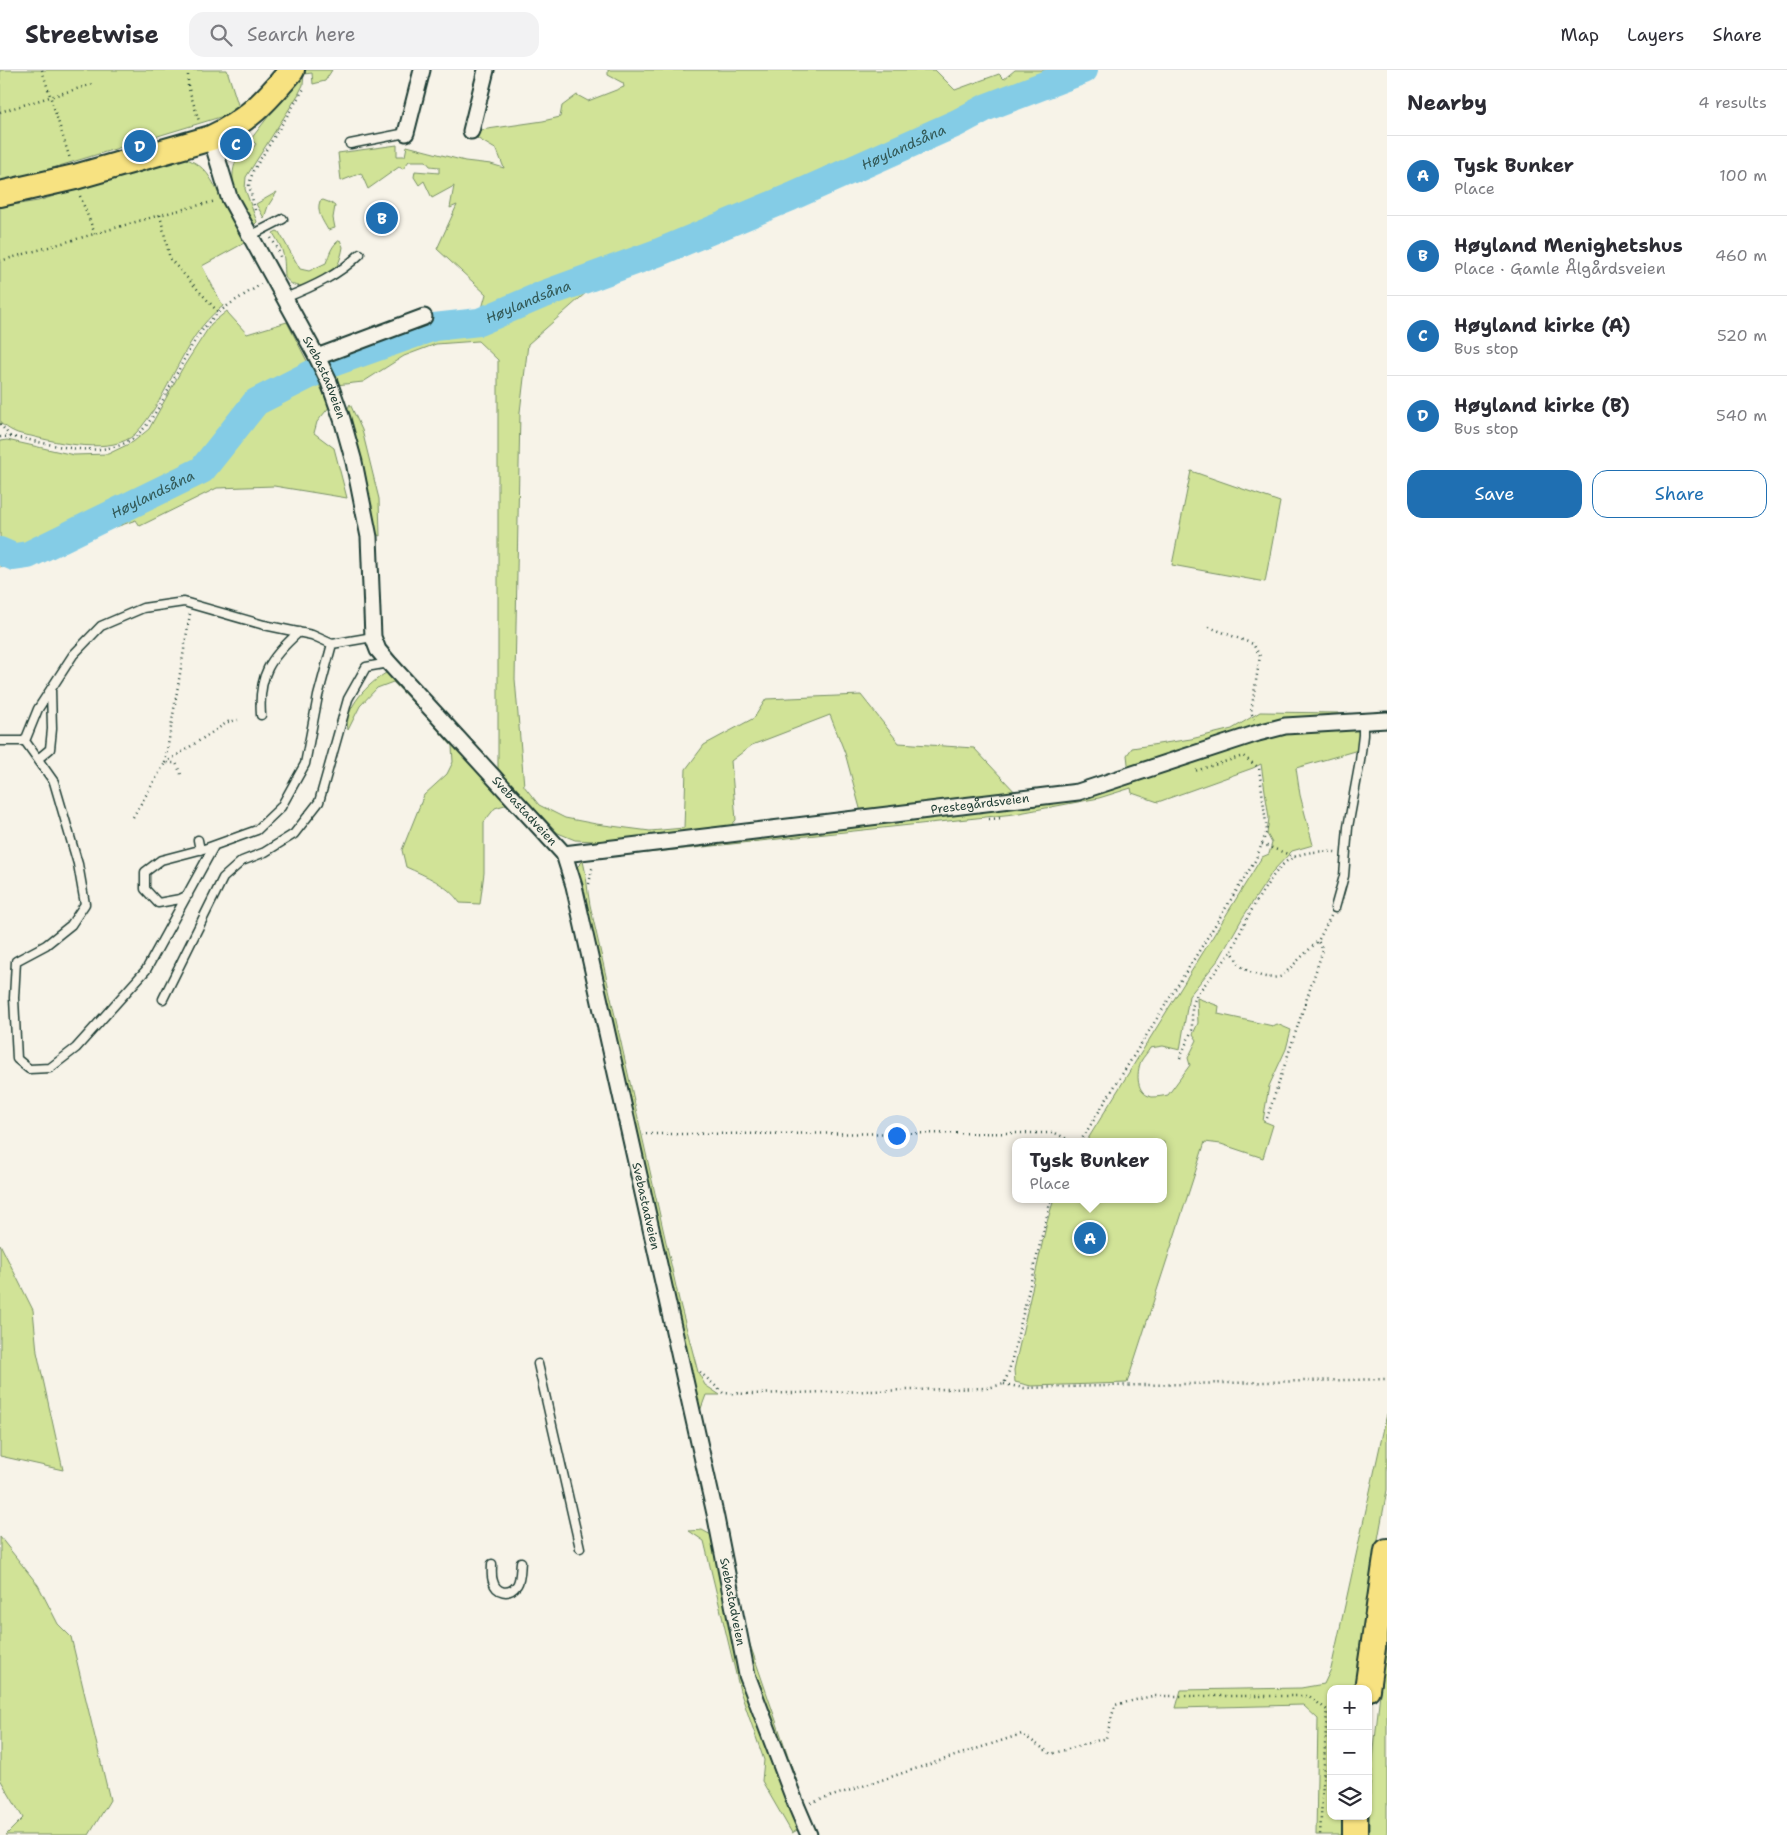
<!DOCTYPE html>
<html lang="en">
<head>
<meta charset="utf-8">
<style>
	:root { --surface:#fff; --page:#f2f2f3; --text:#2b2b33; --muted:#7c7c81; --line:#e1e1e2; --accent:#1f6fb2 }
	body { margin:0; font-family:"Shantell Sans",sans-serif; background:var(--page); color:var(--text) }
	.controls { position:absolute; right:15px; bottom:15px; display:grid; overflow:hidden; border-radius:10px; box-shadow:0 1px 4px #0004 }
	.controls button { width:45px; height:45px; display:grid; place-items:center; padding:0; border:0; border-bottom:1px solid var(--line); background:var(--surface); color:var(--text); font:25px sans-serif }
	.you { position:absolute; left:896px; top:1065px; width:18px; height:18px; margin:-12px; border:4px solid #fff; border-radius:50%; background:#1a73e8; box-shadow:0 0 0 8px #1a73e833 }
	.badge { display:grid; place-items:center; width:32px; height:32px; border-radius:50%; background:var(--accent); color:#fff; font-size:16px; font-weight:700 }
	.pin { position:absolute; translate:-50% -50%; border:2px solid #fff; box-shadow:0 1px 5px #0006 }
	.popup { position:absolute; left:1012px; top:1068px; width:155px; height:65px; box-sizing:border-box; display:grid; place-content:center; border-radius:10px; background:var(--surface); filter:drop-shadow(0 1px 4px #0005); font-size:16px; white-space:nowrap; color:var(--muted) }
	.popup b { font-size:19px; color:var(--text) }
	.popup::after { content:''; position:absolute; left:50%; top:100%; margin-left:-10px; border:10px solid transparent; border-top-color:var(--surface) }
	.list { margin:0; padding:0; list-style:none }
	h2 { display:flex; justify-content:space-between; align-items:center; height:65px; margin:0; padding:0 20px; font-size:21px }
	h2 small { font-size:16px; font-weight:400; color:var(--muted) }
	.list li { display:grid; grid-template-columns:32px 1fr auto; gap:15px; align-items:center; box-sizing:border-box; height:80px; padding:0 20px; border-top:1px solid var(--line) }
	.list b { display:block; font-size:19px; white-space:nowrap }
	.list p { margin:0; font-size:16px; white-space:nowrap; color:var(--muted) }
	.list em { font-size:16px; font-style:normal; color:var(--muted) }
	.actions { display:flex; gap:10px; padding:15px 20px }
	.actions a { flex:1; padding:11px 0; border:1px solid var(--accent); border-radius:15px; text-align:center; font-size:18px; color:var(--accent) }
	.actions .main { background:var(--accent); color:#fff }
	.icon { flex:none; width:28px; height:28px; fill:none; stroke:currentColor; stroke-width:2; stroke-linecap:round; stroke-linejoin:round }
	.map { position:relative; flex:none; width:1387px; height:1765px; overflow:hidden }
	header { display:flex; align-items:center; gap:30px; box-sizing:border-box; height:70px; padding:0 25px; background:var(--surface); border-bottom:1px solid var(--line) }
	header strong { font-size:24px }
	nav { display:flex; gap:28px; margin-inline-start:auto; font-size:18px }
	.search { width:350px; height:45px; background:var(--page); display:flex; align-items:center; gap:12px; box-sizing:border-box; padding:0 18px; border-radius:15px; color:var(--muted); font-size:19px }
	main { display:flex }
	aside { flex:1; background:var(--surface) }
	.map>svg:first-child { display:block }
</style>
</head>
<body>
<header>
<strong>Streetwise</strong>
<div class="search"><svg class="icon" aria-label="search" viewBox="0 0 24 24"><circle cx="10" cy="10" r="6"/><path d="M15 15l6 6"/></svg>Search here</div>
<nav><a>Map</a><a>Layers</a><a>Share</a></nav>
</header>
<main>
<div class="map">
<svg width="1387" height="1765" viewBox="0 0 1387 1765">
	<rect width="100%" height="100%" fill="#f7f3e8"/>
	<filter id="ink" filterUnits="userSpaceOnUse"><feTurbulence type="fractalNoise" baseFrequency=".02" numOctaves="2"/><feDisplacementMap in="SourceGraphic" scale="10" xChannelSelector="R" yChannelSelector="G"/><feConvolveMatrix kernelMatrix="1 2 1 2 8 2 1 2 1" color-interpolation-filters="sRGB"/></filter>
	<g filter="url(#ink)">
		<path fill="#d1e397" stroke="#789066" d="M0 0H227L240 41 0 114Z
			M304 0H332L325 11 313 14 312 3 304 4 303 15 298 25 246 107 245 119 257 152 254 155 251 154C239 131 226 114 237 88L244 91 256 74 251 69Z
			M608 0H935L955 20 999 4 1004 9 1015 0H1089L973 53 588 221 528 274 520 342 515 609 524 716 539 735 565 748 596 754 650 761 684 758 686 699 704 675 754 648 766 629 861 625 899 673 974 678 1017 724 861 742 845 683 830 645 752 675 731 691 736 750 729 758 613 772 575 770 558 763 513 716 498 698V290L478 271 436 274 404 286 363 312 336 315 328 298 386 268 421 255 480 246 486 224 437 179 457 135 450 138 454 116 432 128 424 111 419 115 414 107 415 101 439 103V97L430 96 426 91H409L403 99 399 97 368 119 361 103 341 111 338 83 397 75V86H405L407 76 465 91 491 94 504 98 497 80 475 67 481 60 543 51 560 47 562 36 577 25 588 31 624 17 623 13 608 5Z
			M184 88C209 96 213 114 224 134 226 138 229 140 231 144 237 153 241 163 246 172L202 196 223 236C201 252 188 276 176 299 165 320 152 347 135 364 113 385 58 373 31 366 26 365 18 364 13 361 8 359 5 355 0 354V137L38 131 171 89Z
			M277 122 268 136 264 148 256 134Z
			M323 130 331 133 335 136 333 148 335 158 328 160C323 151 316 142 320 131Z
			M277 161 279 162 300 199 309 201 326 193C329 185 332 174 340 170L343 177C342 183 340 191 337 196 329 206 310 217 298 216 291 215 288 211 285 207 284 186 285 182 273 163Z
			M227 241 228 243 247 264 287 252 330 336 317 352 314 363 334 378 347 428 274 416 217 418 140 456 136 450 0 497V371L7 370 74 385 108 384 133 372 149 359 182 299 211 254Z
			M350 334 362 360 379 429 380 466 376 464 365 403 347 340Z
			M1191 401 1280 432 1265 512 1172 495Z
			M386 603 395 608 508 734 495 738 484 752V803L480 834 460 833C447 814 426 806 406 797L402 780 424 725 447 704 453 692 452 676 423 643 393 612 377 618 360 636 348 660C343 638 369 613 386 603Z
			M1260 642 1338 643 1343 658H1360L1358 680 1296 698 1300 725 1313 775 1292 781 1273 801 1243 847 1219 889 1189 926 1180 980 1163 976 1150 978C1148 982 1144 986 1141 991 1136 1004 1136 1024 1152 1027 1157 1027 1163 1026 1168 1025L1190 995 1188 988 1197 970 1193 964 1198 953 1197 928 1219 936 1218 944 1273 956 1277 954 1291 960 1286 979 1269 1016 1263 1051 1273 1055 1263 1088 1221 1074 1205 1072 1127 1313 1031 1316 1015 1312 1014 1300 1047 1152 1054 1129H1164V1072H1086L1262 787 1269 784 1272 773 1267 764 1269 748 1261 694 1253 698 1158 732 1132 723 1131 718 1099 728 1014 744 609 787 593 785 1130 711 1127 685 1132 678 1191 669 1232 659Z
			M583 791C587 806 587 820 590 835L679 1230 698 1302 705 1315 720 1325H706L699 1344C683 1275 670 1206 654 1137 630 1028 604 920 580 811L577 797Z
			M0 1174 33 1240 37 1282 63 1400 0 1386Z
			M1387 1344V1420L1374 1491 1356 1619H1331V1746H1344V1765H1316L1318 1649 1303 1635 1176 1638 1181 1620 1301 1618 1324 1614 1331 1599Z
			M702 1460 715 1467 746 1613 780 1717 801 1758 792 1763 762 1711 764 1690 740 1621 704 1471 689 1461Z
			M0 1467 38 1515 58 1554 71 1567 110 1730 89 1765H6L23 1748 0 1709Z
			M1387 1554V1765H1369L1370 1719Z
			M746 1563 799 1718 795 1719 754 1603Z"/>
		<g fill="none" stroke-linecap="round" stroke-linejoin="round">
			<path stroke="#84cce6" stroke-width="28" id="s1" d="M0 481 14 487 28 485 202 400 256 332 335 292 434 257 479 252 542 225 657 183 791 127 957 53 987 37 1084 0"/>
			<defs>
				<path id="lane" d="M350 74 406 63
					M250 166 283 149
					M285 228C312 217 339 205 360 184
					M261 645C258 605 270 588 299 562
					M0 671H25L54 712 78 794 85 834 71 855 46 875 16 891 14 928 17 989 29 999 50 998 76 978 146 900 214 776
					M25 671 38 639 73 585 101 556 143 538 184 532 264 555 312 565 332 574
					M38 689 50 679 52 659 51 619
					M198 770 200 780
					M188 825 180 829 158 833 145 819V802L161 790 207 778 257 760 281 737 305 694 318 626 332 574 373 567
					M1335 838 1344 806 1348 757 1360 691 1363 665V651
					M163 929 223 808 242 791 265 782 294 764 319 732 348 629 366 597 389 593
					M538 1294 580 1478
					M492 1494C492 1500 491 1506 493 1511 496 1523 509 1526 517 1515 521 1509 520 1499 521 1492"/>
				<g id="street">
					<path d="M471 61 486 0"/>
					<path d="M406 63 422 0"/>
					<path id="s2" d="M211 68 229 127 317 287 329 312 342 349 354 392 369 467 373 567 378 580 389 593 564 784 574 816 716 1448 747 1605 797 1737 809 1765"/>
					<path d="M317 287 424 247"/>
					<path id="s3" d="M564 784 1078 722 1258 663 1285 656 1387 650"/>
				</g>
				<path id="primary" d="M0 124 75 107 211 68C248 51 266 31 292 0
					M1367 1619 1387 1481
					M1355 1765V1746"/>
			</defs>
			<use href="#lane" stroke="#1f3d34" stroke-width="11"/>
			<use href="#street" stroke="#1f3d34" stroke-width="19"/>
			<use href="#primary" stroke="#1f3d34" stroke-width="28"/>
			<path stroke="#1f3d34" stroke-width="2.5" stroke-dasharray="1 4" stroke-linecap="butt" d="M42 0 70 89
				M188 0V16L199 51
				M0 42 93 14
				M80 126 95 164
				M255 140 249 115 253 101 305 17
				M160 145 170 189 219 243
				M271 168 278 179 281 190
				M0 191 160 145 216 131
				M0 354 10 366
				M0 367C13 366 25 369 38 372 62 377 88 383 113 377 125 375 137 367 145 357 170 326 182 283 209 252 223 236 244 226 261 214
				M1209 557 1253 574 1260 586 1251 642 1254 649
				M165 693 190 544
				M165 693 228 652 238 650
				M133 747 165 693H176L181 704
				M989 749 1003 748
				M1262 774 1295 787
				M589 814 592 799 594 795
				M1331 846 1318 871 1282 906C1271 911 1249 904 1240 895 1237 891 1234 885 1232 881 1240 859 1271 800 1290 789 1304 781 1320 781 1336 782
				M1180 988 1192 960V937L1197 924 1232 881
				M1267 1048 1323 880 1318 871
				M646 1064 1055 1063 1073 1072
				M1080 1072 1255 791 1267 761 1259 698 1243 686 1195 701
				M700 1302 723 1323 751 1324 987 1318 1004 1314 1009 1301 1051 1129
				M1004 1314 1024 1318 1387 1309
				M811 1733 1022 1664 1051 1684 1106 1668 1115 1635 1152 1626H1309L1327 1640 1320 1765"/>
			<use href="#lane" stroke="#f7f3e8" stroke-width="8"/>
			<use href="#street" stroke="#f7f3e8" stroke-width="15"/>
			<use href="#primary" stroke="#f7e281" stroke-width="24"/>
		</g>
	</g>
	<g text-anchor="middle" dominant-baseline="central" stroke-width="4.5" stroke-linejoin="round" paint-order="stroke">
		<g font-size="12" fill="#1f3d34" stroke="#f7f3e8">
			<text stroke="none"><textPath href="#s2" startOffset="266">Svebastadveien</textPath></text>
			<text stroke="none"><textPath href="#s3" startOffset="419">Prestegårdsveien</textPath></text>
			<text stroke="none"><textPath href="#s2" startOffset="764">Svebastadveien</textPath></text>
			<text stroke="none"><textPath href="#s2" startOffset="1184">Svebastadveien</textPath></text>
			<text stroke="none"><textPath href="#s2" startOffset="1589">Svebastadveien</textPath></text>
		</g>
		<g font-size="14" font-style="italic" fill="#335a58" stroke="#f7f3e8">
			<text stroke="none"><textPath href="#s1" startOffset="1008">Høylandsåna</textPath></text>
			<text stroke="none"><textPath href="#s1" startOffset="602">Høylandsåna</textPath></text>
			<text stroke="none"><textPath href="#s1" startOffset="168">Høylandsåna</textPath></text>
		</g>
	</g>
</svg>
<div class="controls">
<button>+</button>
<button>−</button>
<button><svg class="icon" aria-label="layers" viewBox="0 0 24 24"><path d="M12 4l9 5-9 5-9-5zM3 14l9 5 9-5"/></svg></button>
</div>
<div class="you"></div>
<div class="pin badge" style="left:1090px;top:1168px">A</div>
<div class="popup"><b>Tysk Bunker</b>Place</div>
<div class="pin badge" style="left:382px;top:148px">B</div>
<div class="pin badge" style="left:236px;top:74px">C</div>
<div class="pin badge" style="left:140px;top:76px">D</div>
</div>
<aside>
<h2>Nearby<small>4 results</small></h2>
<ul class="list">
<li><span class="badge">A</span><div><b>Tysk Bunker</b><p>Place</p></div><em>100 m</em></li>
<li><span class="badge">B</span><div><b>Høyland Menighetshus</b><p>Place · Gamle Ålgårdsveien</p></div><em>460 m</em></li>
<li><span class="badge">C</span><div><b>Høyland kirke (A)</b><p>Bus stop</p></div><em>520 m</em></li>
<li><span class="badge">D</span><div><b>Høyland kirke (B)</b><p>Bus stop</p></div><em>540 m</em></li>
</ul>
<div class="actions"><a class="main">Save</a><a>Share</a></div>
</aside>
</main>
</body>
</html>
